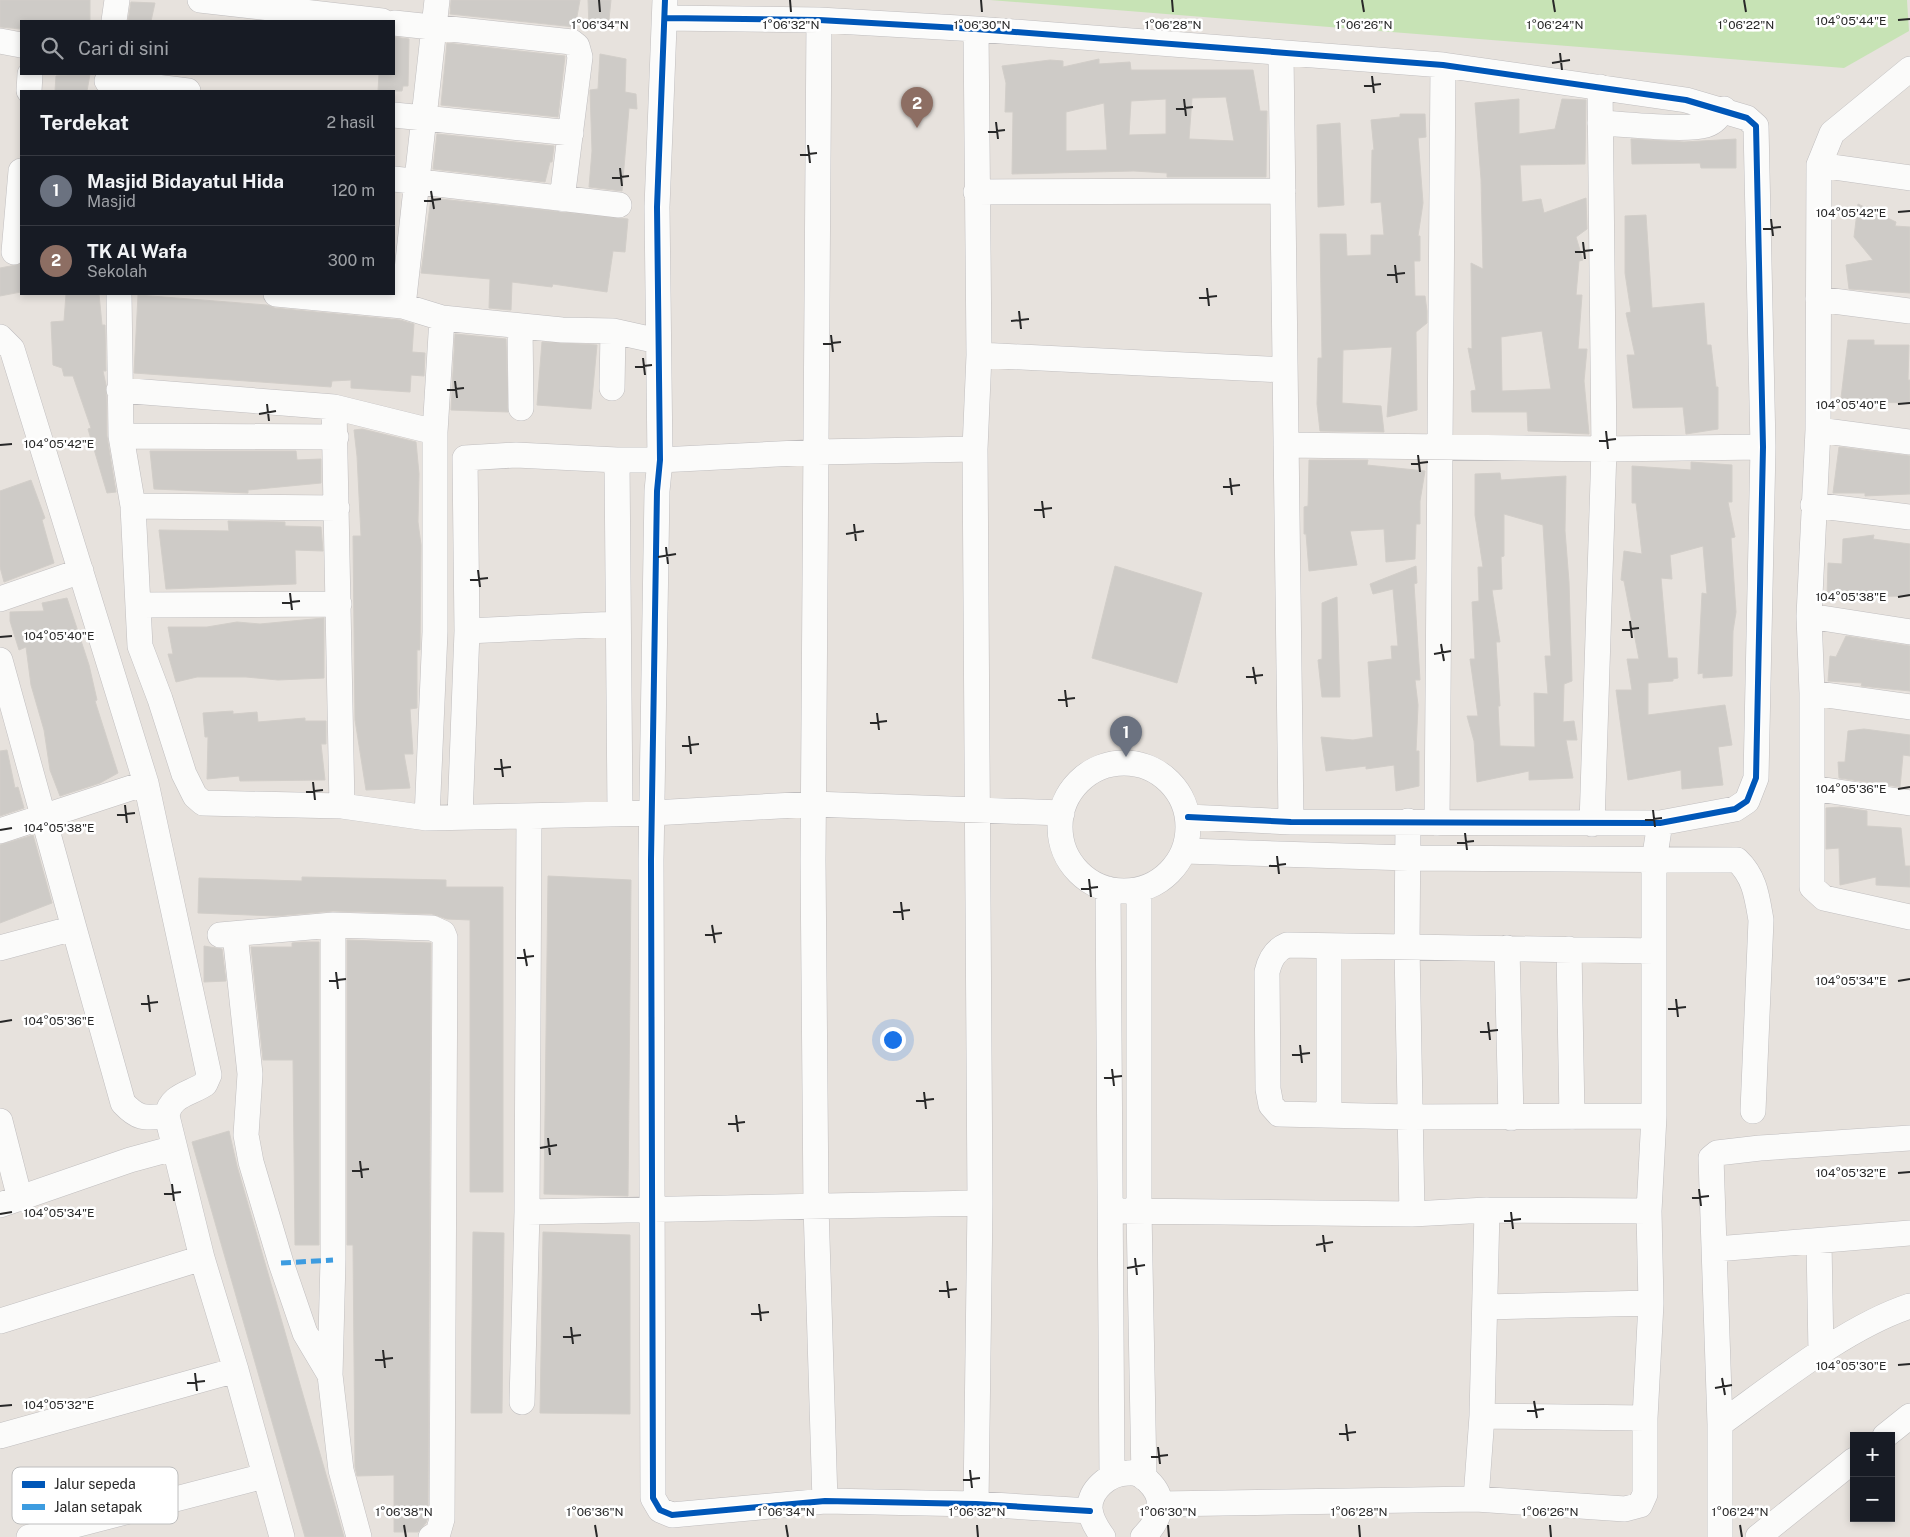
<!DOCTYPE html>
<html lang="id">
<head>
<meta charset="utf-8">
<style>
	:root { --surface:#171b24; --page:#242831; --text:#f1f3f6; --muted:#9ea1a6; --line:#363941; --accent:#ea580c }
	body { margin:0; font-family:"Public Sans",sans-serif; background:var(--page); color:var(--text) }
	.controls { position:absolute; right:15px; bottom:15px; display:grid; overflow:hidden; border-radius:0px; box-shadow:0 2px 8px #0003 }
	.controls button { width:45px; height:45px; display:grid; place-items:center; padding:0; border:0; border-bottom:1px solid var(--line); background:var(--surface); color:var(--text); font:25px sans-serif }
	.you { position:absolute; left:892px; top:1039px; width:18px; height:18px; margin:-12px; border:4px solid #fff; border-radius:50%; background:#1a73e8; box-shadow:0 0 0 8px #1a73e833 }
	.badge { display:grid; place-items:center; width:32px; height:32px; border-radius:50%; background:var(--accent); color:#fff; font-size:16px; font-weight:700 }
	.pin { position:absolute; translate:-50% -41px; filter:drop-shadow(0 1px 2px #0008) }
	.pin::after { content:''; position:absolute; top:26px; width:18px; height:15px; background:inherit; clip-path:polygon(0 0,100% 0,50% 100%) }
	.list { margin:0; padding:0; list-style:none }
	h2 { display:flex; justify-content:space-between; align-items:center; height:65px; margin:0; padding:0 20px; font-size:21px }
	h2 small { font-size:16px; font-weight:400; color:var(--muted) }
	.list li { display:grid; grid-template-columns:32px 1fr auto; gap:15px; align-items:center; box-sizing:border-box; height:70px; padding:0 20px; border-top:1px solid var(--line) }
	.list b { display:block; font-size:19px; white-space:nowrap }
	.list p { margin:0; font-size:16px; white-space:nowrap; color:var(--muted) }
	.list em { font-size:16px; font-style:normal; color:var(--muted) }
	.icon { flex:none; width:28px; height:28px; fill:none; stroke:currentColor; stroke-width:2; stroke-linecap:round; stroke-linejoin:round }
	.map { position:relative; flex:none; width:1910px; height:1537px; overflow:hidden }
	.search { position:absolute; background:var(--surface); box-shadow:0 2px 8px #0003; left:20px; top:20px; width:375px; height:55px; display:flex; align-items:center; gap:12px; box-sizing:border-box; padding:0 18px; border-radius:0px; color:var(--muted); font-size:19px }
	.panel { position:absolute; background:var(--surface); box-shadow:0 2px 8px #0003; left:20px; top:90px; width:375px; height:205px; border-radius:0px }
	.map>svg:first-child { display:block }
</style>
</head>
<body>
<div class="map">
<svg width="1910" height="1537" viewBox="0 0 1910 1537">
	<rect width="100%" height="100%" fill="#e7e2dd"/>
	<path fill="#c7e3b5" d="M990 0H1907L1909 31 1844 68Z"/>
	<path fill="#cecbc7" stroke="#d2cec9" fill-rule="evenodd" d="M0 0H90V21H21V29L0 27Z
		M451 0H580L575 27 450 14Z
		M588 0H611L608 29 589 28Z
		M131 2 155 3 151 21H128Z
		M394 37 409 39 408 86H403L402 91H378L379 74H394Z
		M447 43 565 56 558 117 441 105Z
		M600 54 626 59 625 92 636 94 637 109 629 108 622 191 589 187 592 151 590 90 598 89Z
		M1099 59V64L1130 62 1131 70H1253L1260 111H1267L1266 177H1167V173L1134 171 1012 174 1013 112H1005L1006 83 1002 66 1050 60 1063 61V67ZM1226 97 1234 141 1189 139 1192 98ZM1166 99V134L1129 135 1131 101ZM1104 103 1107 150 1066 151V112Z
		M78 74H90L87 91H55L56 76Z
		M1519 99V134L1555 129 1562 99 1586 100 1585 164 1520 165 1522 202 1541 199 1544 213 1586 198 1587 229 1576 237 1583 260 1579 261 1576 295H1582L1578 349H1587L1584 381 1589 434 1528 431 1527 412H1472L1471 391 1476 390 1468 348 1472 349 1471 263 1483 269 1481 179 1475 103ZM1542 331 1551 389 1502 391 1501 337Z
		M1400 114H1425L1426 137 1418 138 1423 203 1418 236H1420V261H1414L1415 296H1425L1427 311V323L1416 332 1417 410 1387 417 1392 347 1343 350 1342 403 1381 406 1384 432 1320 431 1317 404 1318 358H1322L1320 234H1346L1347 256 1371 255V235H1384L1381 202 1371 203 1372 150H1374L1371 120 1400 117Z
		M1340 123 1344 205 1318 207 1317 125Z
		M437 134 554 146 552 162H550L545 182 433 169Z
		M1631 139 1684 142 1736 139V168H1701L1700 163 1632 164Z
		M431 198 628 219 625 252 613 251 607 292 553 284 552 287 512 282 511 310 489 308 490 279 421 273Z
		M1858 204 1896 222 1895 226 1910 227V293L1849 289 1846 265 1873 260 1854 237Z
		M1646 215 1652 308 1704 303 1707 345H1711L1716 387H1718V429L1686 434 1683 407 1633 408 1627 355H1635L1626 313 1631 312 1625 273V216Z
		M21 264V292L0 296V268Z
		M66 294H99L102 325H105L106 371H103L106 385 107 436 116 492 107 493 88 429 91 428 73 376H64L62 368 53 365 51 322 64 321Z
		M138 295 267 305 275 308 400 320 414 324 412 352 425 353 424 376 411 375 410 392 351 388V380L332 381 331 387 134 373Z
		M455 334 506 339 508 412 451 410Z
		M1848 340H1874V345H1909L1908 380H1910V403L1868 402 1841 398Z
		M542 342 597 345 591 409 537 405Z
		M362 429 416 442 419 474 418 522 421 545 420 650H417V708L410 709 413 754H404L410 788 366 790 355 720 353 536H361L357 456 354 430Z
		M1839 447 1910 456V494L1865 496V493H1833Z
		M150 451H296L297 460 321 459V483L248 490V493L154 489Z
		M1309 460H1368L1367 465 1425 471 1420 501V524H1416L1415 559 1386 562 1384 529 1350 531 1357 565 1309 571 1306 534H1304V507L1308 506Z
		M1691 462 1732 465V502H1728L1735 537 1731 538 1736 612 1733 631 1732 676 1703 678V673L1698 674 1702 593 1707 594 1703 546 1670 555 1672 579 1661 578 1668 658H1677L1678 678 1673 679V681L1648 683V715L1725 705 1732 745 1718 747 1723 785 1682 789 1681 770 1628 780 1616 690H1632L1627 659H1639L1624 581 1621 580 1624 551 1642 554 1636 503H1632V466L1691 470Z
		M1500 473 1501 480 1566 476 1565 531 1569 582 1572 681 1564 684 1563 722 1574 721 1577 740H1566L1573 778 1529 780V771L1477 782 1474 741 1467 716H1478L1470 659H1475L1472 602 1479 601 1478 567H1483L1475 515V474ZM1504 514 1543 525 1551 656H1545L1548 694 1534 693 1535 747 1500 746 1498 706H1500L1496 642H1500L1492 590 1502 589 1501 557 1504 556Z
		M31 480 45 518 42 520 54 563 4 582 0 567V491Z
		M228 521 285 522V526L321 527 323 551 295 550 296 584 166 589 159 530 229 531Z
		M1874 535 1873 539 1910 544V596L1827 597 1828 563 1842 564 1843 539Z
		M1115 566 1202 593 1177 683 1092 658Z
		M1416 566 1417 583 1414 584 1420 680H1415L1418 705 1416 751H1419V786L1396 791 1394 765 1366 769V766L1326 771 1321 737 1353 740 1373 737 1368 662 1392 659 1391 646H1398L1393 589 1373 594 1370 584Z
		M1337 597 1340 697H1322L1318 660 1322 659V603Z
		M67 598 89 665 97 700 95 701 118 773 100 783 60 796 50 770 44 730 31 685 26 647 19 650 10 621V612L44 611 42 603Z
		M324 618V678L278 680 246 677H197L176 682 168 654H173L168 627H207L237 622 260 624Z
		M1846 636 1910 646V691L1861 686 1862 683 1828 681 1830 656 1836 657Z
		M233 711V714L257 712 258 722 305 718V721H326V744H321L325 780 240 781 239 776 207 779 208 737H205L203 713Z
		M1864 729 1910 735V756L1903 755 1900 787 1839 778 1838 762H1845L1848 731Z
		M7 750 15 788 18 787 24 808 0 816V751Z
		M1840 807 1867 811V826L1901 828 1905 866H1910V887L1876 885V877L1840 885 1839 848 1826 849V808Z
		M33 835 52 903 0 923V845Z
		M548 876 631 880 628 1196 544 1194Z
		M302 877 446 880V887H503V1192H470V920L447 919 432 914 333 911 276 916 198 913 199 878 302 881Z
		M347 940 431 943 428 1517 426 1523 418 1532H394V1475L357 1476 355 1467 353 1245H347Z
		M301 942H319V1245H295L293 1060H263L251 947H292V943Z
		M204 946 222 949 226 981 204 982Z
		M229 1131 237 1166 344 1537H305L192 1142Z
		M473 1232 504 1233 502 1413H471Z
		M543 1232 630 1235V1414L540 1413Z"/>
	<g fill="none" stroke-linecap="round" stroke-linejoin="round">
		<defs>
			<path id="minor" d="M200 0 382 21
				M665 0 657 207 660 460 657 491 651 860 653 1498 660 1510 672 1515 825 1501 976 1504 1090 1511
				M665 18 819 20 976 29 1443 65 1686 100 1747 118 1756 126 1763 447 1756 778 1747 801 1735 809 1660 823 1291 822 1188 817
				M819 20 813 861 816 1206 825 1501
				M114 21 117 0
				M394 23 572 42 577 46 580 57 562 199
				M0 41 21 45
				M1281 54 1291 822
				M1910 69 1832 133 1819 165 1818 430 1809 616 1812 693V887L1824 898 1910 917
				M107 81 188 91
				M29 91 30 74
				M394 115 571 133
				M1600 123C1625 124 1685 131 1706 125 1715 122 1719 116 1724 109
				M1819 165 1910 178
				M394 179 619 205
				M976 192 1283 191
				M14 252 21 171
				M119 294 121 436 133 506 140 646 160 699 184 774 195 796 203 803 342 806 427 818 653 813 813 804 1062 813
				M276 294 403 306 442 318 562 330 613 331 658 341
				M1818 299 1910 311
				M403 306 437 0
				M520 326 521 408
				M0 337 12 349 146 783 209 1075 205 1084C190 1094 170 1095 167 1116L202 1258 236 1370 282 1537
				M979 355 1285 370
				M612 388 613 331
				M119 390 334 407 342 806
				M334 407 435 432
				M1818 430 1910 442
				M121 436 336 437
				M1286 445 1604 449 1763 447
				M617 460 620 812
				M1813 505 1910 517
				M133 506 337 508
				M0 599 81 571
				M139 605 339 604
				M1809 616 1910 632
				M467 631 465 458 516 455 617 460H660L817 452 975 449
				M0 660 74 928 0 948
				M1812 693 1910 707
				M1060 827a64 64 0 1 1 128 0a64 64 0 1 1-128 0Z
				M1812 788 1910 803
				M460 817 467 631 618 624
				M427 818 435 632V432L442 318
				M1408 821 1407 947 1412 1214
				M1437 823 1443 65
				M1592 824 1604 449 1600 87
				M0 831 146 783
				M1185 851 1409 858 1737 860C1755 877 1757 897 1761 920L1753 1111
				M1108 889 1112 1476
				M1139 890V1211L1144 1478
				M74 928 123 1103C139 1120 145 1118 167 1116
				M235 934 250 1074 246 1135 251 1162 281 1263 305 1333 330 1375 341 1470 359 1537
				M220 935 333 925 432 928 443 933 445 938 442 1519 438 1533 431 1537
				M1507 948 1511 1118
				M1569 949 1572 1117
				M1654 951 1287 945C1275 950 1270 959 1267 972L1268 1089 1271 1105 1279 1114 1409 1117 1654 1116
				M1329 1113V947
				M0 1121 20 1199
				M0 1205 130 1160 174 1148
				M1123 1211 1412 1214 1487 1210 1649 1211
				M527 1212 980 1203
				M1819 1242 1821 1353
				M1716 1249 1910 1233
				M1485 1307 1651 1303
				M0 1321 202 1258
				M330 1375 333 1260V925
				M522 1402 527 1212 529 817
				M1482 1416 1645 1418
				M1720 1424C1776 1384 1846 1327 1910 1306
				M0 1436 236 1370
				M1885 1436 1910 1416
				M1476 1499 1482 1416 1487 1210
				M976 1504 980 1203 975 449 979 355 976 29
				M1160 1504 1476 1499 1625 1509 1640 1505 1645 1494V1418L1651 1303 1649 1211 1654 1116V861L1660 823
				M29 1537 264 1476
				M1103 1537C1097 1529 1091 1520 1090 1509 1089 1490 1109 1473 1128 1473 1136 1472 1143 1476 1148 1481 1168 1500 1160 1520 1143 1537
				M1720 1537V1424L1711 1158 1717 1153 1760 1148 1910 1138
				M1758 1537 1854 1460"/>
		</defs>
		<use href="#minor" stroke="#c0bebf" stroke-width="26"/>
		<use href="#minor" stroke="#fbfbfa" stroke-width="25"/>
		<path stroke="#3d9ce0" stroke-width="5" stroke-dasharray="10 5" stroke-linecap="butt" d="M281 1263 333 1260"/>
		<defs>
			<path id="cycleway" d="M665 0 657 207 660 460 657 491 651 860 653 1498 660 1510 672 1515 825 1501 976 1504 1090 1511
				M665 18 819 20 976 29 1443 65 1686 100 1747 118 1756 126 1763 447 1756 778 1747 801 1735 809 1660 823 1291 822 1188 817"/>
		</defs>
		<use href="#cycleway" stroke="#fff" stroke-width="9"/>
		<use href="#cycleway" stroke="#0057b8" stroke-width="6"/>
	</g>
	<path fill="none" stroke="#282828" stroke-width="2" d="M599 0 600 12M790 0 791 12M981 0 982 12M1172 0 1173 12M1362 0 1364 12M1553 0 1555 12M1744 0 1746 12M1898 20 1910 19M1560 53 1562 70M1552 63 1570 60M1372 76 1374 93M1364 86 1381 84M1184 99 1186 116M1176 109 1193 107M996 122 998 139M988 132 1005 130M808 145 810 163M800 155 817 153M620 168 622 186M612 178 629 176M431 191 434 209M424 201 441 199M1898 212 1910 211M1771 219 1773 236M1763 229 1781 227M1583 242 1585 259M1575 252 1593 250M1395 265 1397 283M1387 275 1405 273M1207 288 1209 306M1199 298 1217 296M1019 311 1021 329M1011 321 1029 319M831 335 833 352M823 344 841 342M643 358 645 375M635 367 652 365M455 381 457 398M447 390 464 388M267 404 269 421M1898 404 1910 403M259 414 276 411M1606 431 1608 449M1599 441 1616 439M0 445 12 444M1418 455 1420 472M1411 464 1428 462M1230 478 1232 495M1223 487 1240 485M1042 501 1044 518M1034 510 1052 508M854 524 856 541M846 534 864 531M666 547 668 564M658 557 676 554M478 570 480 587M470 580 488 578M290 593 292 610M1898 597 1910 595M282 603 300 601M1630 621 1632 638M1622 630 1639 628M0 637 12 636M1441 644 1444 661M1434 654 1451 651M1253 667 1256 684M1246 677 1263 675M1065 690 1067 707M1058 700 1075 698M877 713 879 730M870 723 887 721M689 736 691 754M682 746 699 744M501 759 503 777M494 769 511 767M313 782 315 800M1898 789 1910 787M306 792 323 790M125 805 127 823M1653 810 1655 827M117 815 135 813M1645 820 1662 818M0 830 12 828M1465 833 1467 850M1457 843 1474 841M1277 856 1279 874M1269 866 1286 864M1089 879 1091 897M1081 889 1098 887M901 902 903 920M893 912 910 910M712 925 715 943M705 935 722 933M524 949 527 966M517 958 534 956M336 972 338 989M329 981 346 979M1898 981 1910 979M148 995 150 1012M1676 999 1678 1017M141 1004 158 1002M1668 1009 1686 1007M0 1022 12 1020M1488 1022 1490 1040M1480 1032 1498 1030M1300 1045 1302 1063M1292 1055 1310 1053M1112 1069 1114 1086M1104 1078 1122 1076M924 1092 926 1109M916 1101 934 1099M736 1115 738 1132M728 1124 745 1122M548 1138 550 1155M540 1148 557 1145M360 1161 362 1178M352 1171 369 1169M1898 1173 1910 1172M172 1184 174 1201M1699 1189 1701 1206M164 1194 181 1192M1692 1198 1709 1196M1511 1212 1513 1229M0 1214 12 1212M1504 1221 1521 1219M1323 1235 1325 1252M1316 1245 1333 1242M1135 1258 1137 1275M1127 1268 1145 1265M947 1281 949 1298M939 1291 957 1289M759 1304 761 1321M751 1314 769 1312M571 1327 573 1344M563 1337 581 1335M383 1350 385 1368M375 1360 393 1358M1898 1365 1910 1364M195 1373 197 1391M1722 1378 1725 1395M187 1383 205 1381M1715 1388 1732 1385M1534 1401 1537 1418M0 1406 12 1405M1527 1411 1544 1409M1346 1424 1348 1441M1339 1434 1356 1432M1158 1447 1160 1464M1151 1457 1168 1455M970 1470 972 1488M963 1480 980 1478M404 1525 406 1537M595 1525 597 1537M786 1525 788 1537M977 1525 978 1537M1168 1525 1169 1537M1359 1525 1360 1537M1550 1525 1551 1537M1740 1525 1742 1537"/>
	<rect x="12" y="1467" width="166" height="57" rx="8" fill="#fff" stroke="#bebebe" stroke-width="1"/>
	<rect x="22" y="1481" width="23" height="7" fill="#0057b8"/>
	<rect x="22" y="1504" width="23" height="6" fill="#3d9ce0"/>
	<g font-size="14" fill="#282828">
		<text x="54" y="1489">Jalur sepeda</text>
		<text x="54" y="1512">Jalan setapak</text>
	</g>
	<g font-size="12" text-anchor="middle" fill="#282828" stroke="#fff" stroke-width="5" stroke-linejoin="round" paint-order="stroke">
		<text x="1851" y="25">104°05'44"E</text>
		<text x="600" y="29">1°06'34"N</text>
		<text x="791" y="29">1°06'32"N</text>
		<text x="982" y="29">1°06'30"N</text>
		<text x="1173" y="29">1°06'28"N</text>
		<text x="1364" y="29">1°06'26"N</text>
		<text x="1555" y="29">1°06'24"N</text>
		<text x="1746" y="29">1°06'22"N</text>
		<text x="1851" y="217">104°05'42"E</text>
		<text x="1851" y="409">104°05'40"E</text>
		<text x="59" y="448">104°05'42"E</text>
		<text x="1851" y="601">104°05'38"E</text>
		<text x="59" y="640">104°05'40"E</text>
		<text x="1851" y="793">104°05'36"E</text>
		<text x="59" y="832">104°05'38"E</text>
		<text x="1851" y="985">104°05'34"E</text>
		<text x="59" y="1025">104°05'36"E</text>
		<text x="1851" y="1177">104°05'32"E</text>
		<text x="59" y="1217">104°05'34"E</text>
		<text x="1851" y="1370">104°05'30"E</text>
		<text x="59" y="1409">104°05'32"E</text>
		<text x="404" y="1516">1°06'38"N</text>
		<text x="595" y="1516">1°06'36"N</text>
		<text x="786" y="1516">1°06'34"N</text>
		<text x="977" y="1516">1°06'32"N</text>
		<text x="1168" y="1516">1°06'30"N</text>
		<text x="1359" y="1516">1°06'28"N</text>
		<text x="1550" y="1516">1°06'26"N</text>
		<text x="1740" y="1516">1°06'24"N</text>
	</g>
</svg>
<div class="controls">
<button>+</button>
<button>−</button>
</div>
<div class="you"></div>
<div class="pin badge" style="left:1126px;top:757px;background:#6b7280">1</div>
<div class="pin badge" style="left:917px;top:128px;background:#8d6e63">2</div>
<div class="search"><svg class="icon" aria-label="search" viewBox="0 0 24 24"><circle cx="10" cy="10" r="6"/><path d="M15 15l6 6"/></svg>Cari di sini</div>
<section class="panel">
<h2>Terdekat<small>2 hasil</small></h2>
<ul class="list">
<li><span class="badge" style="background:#6b7280">1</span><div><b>Masjid Bidayatul Hida</b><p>Masjid</p></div><em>120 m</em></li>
<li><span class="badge" style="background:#8d6e63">2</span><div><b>TK Al Wafa</b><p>Sekolah</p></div><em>300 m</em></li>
</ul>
</section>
</div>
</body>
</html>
